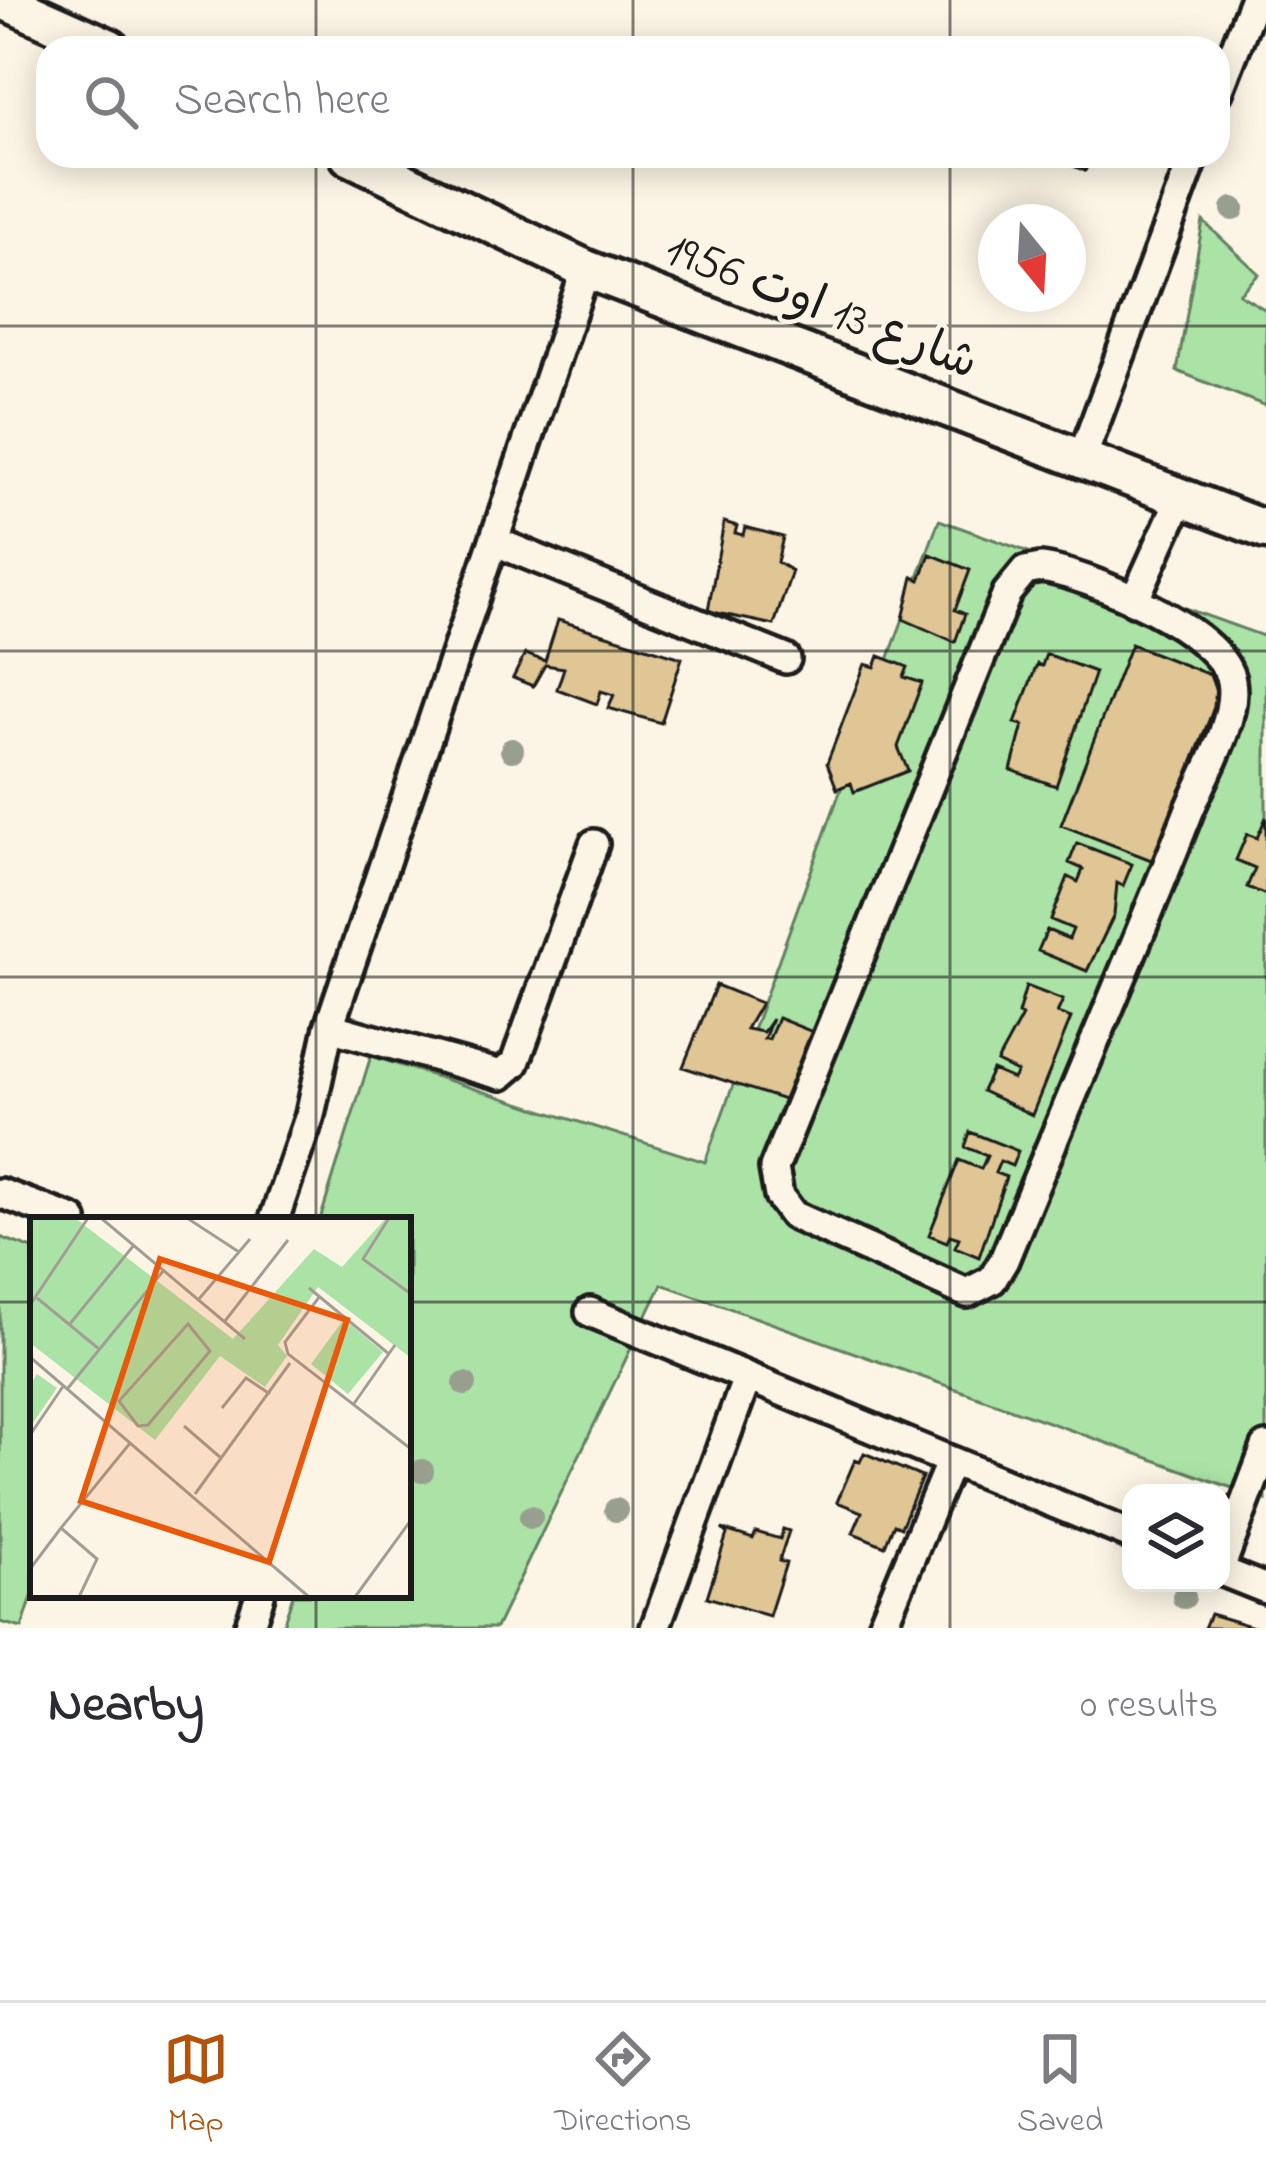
<!DOCTYPE html>
<html lang="en">
<head>
<meta charset="utf-8">
<style>
	:root { --surface:#fff; --page:#f7f7f7; --text:#2b2b33; --muted:#7c7c81; --line:#e1e1e2; --accent:#b45309 }
	body { margin:0; font-family:"Indie Flower","Playpen Sans Arabic",sans-serif; background:var(--page); color:var(--text) }
	.controls { position:absolute; right:36px; bottom:36px; display:grid; overflow:hidden; border-radius:24px; box-shadow:0 6px 30px #0003 }
	.controls button { width:108px; height:108px; display:grid; place-items:center; padding:0; border:0; border-bottom:3px solid var(--line); background:var(--surface); color:var(--text); font:60px sans-serif }
	.compass { position:absolute; left:978px; top:204px; width:108px; height:108px; border-radius:50%; background:var(--surface); box-shadow:0 6px 30px #0003; rotate:162deg }
	.list { margin:0; padding:0; list-style:none }
	h2 { display:flex; justify-content:space-between; align-items:center; height:156px; margin:0; padding:0 48px; font-size:51px }
	h2 small { font-size:39px; font-weight:400; color:var(--muted) }
	.icon { flex:none; width:66px; height:66px; fill:none; stroke:currentColor; stroke-width:2; stroke-linecap:round; stroke-linejoin:round }
	.map { position:relative; flex:none; width:1266px; height:1628px; overflow:hidden }
	.search { position:absolute; background:var(--surface); box-shadow:0 6px 30px #0003; left:36px; right:36px; top:36px; height:132px; display:flex; align-items:center; gap:30px; box-sizing:border-box; padding:0 42px; border-radius:36px; color:var(--muted); font-size:45px }
	.sheet { height:372px; background:var(--surface) }
	nav { display:flex; justify-content:space-around; align-items:center; box-sizing:border-box; height:168px; border-top:3px solid var(--line); background:var(--surface); font-size:33px; color:var(--muted) }
	nav a { display:grid; justify-items:center; gap:6px }
	nav .on { color:var(--accent) }
	.map>svg:first-child { display:block }
</style>
</head>
<body>
<div class="map">
<svg width="1266" height="1628" viewBox="0 0 1266 1628">
	<rect width="100%" height="100%" fill="#fcf5e5"/>
	<filter id="ink" filterUnits="userSpaceOnUse"><feTurbulence type="fractalNoise" baseFrequency=".00833" numOctaves="2"/><feDisplacementMap in="SourceGraphic" scale="24" xChannelSelector="R" yChannelSelector="G"/><feConvolveMatrix kernelMatrix="1 2 1 2 8 2 1 2 1" color-interpolation-filters="sRGB"/></filter>
	<g filter="url(#ink)">
		<path fill="#abe3a7" stroke="#648062" stroke-width="3" d="M1203 221 1259 274 1239 294 1266 310V406L1177 371Z
			M939 520 1266 637V1500L662 1284 496 1628H282L293 1595H408V1220H320L371 1056 705 1162Z
			M0 1237 33 1249V1594L22 1628 0 1622Z"/>
		<path fill="#e0c695" stroke="#1c1c1c" stroke-width="3" d="M1051 156H1092L1085 171Z
			M724 522 737 526 735 533 743 535 745 527 783 537 777 562 792 571 774 625 708 611Z
			M930 554 970 570 955 610 965 614 955 642 903 619 913 577 920 580Z
			M558 620 682 658 661 723 608 708 614 695 601 691 597 704 557 689 564 668 545 665 533 686 513 678 525 654 545 661Z
			M1131 644 1210 675 1218 697 1154 861 1061 825Z
			M1046 654 1095 672 1056 786 1011 770 1023 725 1015 723 1037 664 1042 666Z
			M879 656 908 667 904 677 922 683 898 747 908 771 854 792 851 783 837 789 827 763 865 664 875 667Z
			M1266 817V895L1247 887 1255 868 1236 860 1247 834 1257 838Z
			M1077 843 1132 864 1123 886 1117 883 1114 915 1087 971 1038 951 1047 930 1069 939 1073 929 1051 920 1068 877 1078 882 1083 869 1069 863Z
			M716 985 761 1003 746 1029 763 1032 772 1019 764 1039H769L778 1018 813 1032 806 1050 812 1053 787 1101 683 1067Z
			M1026 986 1063 1000 1057 1013 1071 1018 1032 1115 982 1091 992 1070 1013 1079 1017 1072 997 1062 1022 1016 1018 1014Z
			M970 1132 1018 1151 1012 1166 1000 1161 995 1173 1006 1177 979 1257 955 1247 959 1238 950 1235 947 1242 929 1235 959 1160 981 1169 987 1156 965 1147Z
			M864 1453 922 1477 901 1527 894 1524 885 1546 853 1533 862 1512 837 1502 855 1460 860 1462Z
			M722 1529 753 1539 756 1532 780 1539 783 1529 789 1531 779 1561 786 1563 769 1616 707 1597 727 1534Z
			M1210 1614 1257 1628H1204Z"/>
		<g fill="none" stroke-linecap="round" stroke-linejoin="round">
			<defs>
				<path id="street" d="M1218 92 1254 0
					M1082 458 1194 156
					M496 542 786 659
					M1041 568C1087 574 1222 630 1231 681 1238 719 1204 775 1189 811 1130 961 1065 1110 1004 1260L992 1280 967 1293 793 1215 779 1196 774 1168 1007 593 1025 571Z
					M1134 601 1182 495
					M329 1027 501 1075 515 1063 594 844
					M0 1193 73 1220
					M274 1220 310 1115 329 1027 586 269
					M590 1312 1131 1535
					M1221 1566 1266 1447
					M1221 1571 1266 1589
					M249 1628 260 1595
					M655 1628 747 1378
					M881 1628 950 1463"/>
				<path id="secondary" d="M3 0 110 48
					M349 156 586 269 1266 530"/>
			</defs>
			<use href="#street" stroke="#1c1c1c" stroke-width="36"/>
			<use href="#secondary" stroke="#1c1c1c" stroke-width="45"/>
			<use href="#street" stroke="#fcf5e5" stroke-width="27"/>
			<use href="#secondary" stroke="#fcf5e5" stroke-width="36"/>
		</g>
		<g fill="#989f8e">
			<circle cx="1233" cy="209" r="12"/>
			<circle cx="512" cy="750" r="12"/>
			<circle cx="465" cy="1384" r="12"/>
			<circle cx="422" cy="1471" r="12"/>
			<circle cx="616" cy="1510" r="12"/>
			<circle cx="531" cy="1517" r="12"/>
			<circle cx="1184" cy="1597" r="12"/>
		</g>
	</g>
	<path fill="none" stroke="#1c1c1c" stroke-width="3" stroke-opacity="0.55" d="M316 0V48M633 0V48M950 0V48M316 156V1220M633 156V1628M950 156V1628M0 326H1266M0 651H1266M0 977H1266M0 1302H33M408 1302H1266M316 1595V1628"/>
	<g text-anchor="middle" dominant-baseline="central" stroke-width="9" stroke-linejoin="round" paint-order="stroke">
		<g font-size="48" fill="#1c1c1c" stroke="#fcf5e5">
			<text transform="translate(821 308) rotate(21)">شارع 13 اوت 1956</text>
		</g>
	</g>
	<g transform="translate(30 1217)">
		<rect width="381" height="381" fill="#fcf5e5"/>
		<path d="M0 1H45L203 122 284 32 312 50 356 1H381V141L288 70 248 128 257 139 235 170 190 139 125 223 0 126ZM314 102 353 135 318 177 281 147ZM7 157 27 171 0 210V168Z" fill="#abe3a7"/>
		<path fill="none" stroke="#a29e95" stroke-width="3" d="M71 1 215 122M157 1 209 35M359 1 333 42 381 77M279 71 359 137M290 79 255 125 258 137 381 232M7 81 69 132M169 82 220 22M0 88 58 1M195 104 258 23M158 107 180 134 118 208 108 209 89 184ZM39 108 104 28M0 140 279 380M38 171 134 53M323 188 365 128M192 191 216 161 240 177M154 209 191 241M0 218 34 168M165 277 260 146M0 352 31 311M49 380 67 342 31 311 101 225M325 380 381 303"/>
		<path fill="#e8590c" fill-opacity="0.15" stroke="#e8590c" stroke-width="6" d="M130 42 317 103 239 345 51 284Z"/>
		<rect width="381" height="381" fill="none" stroke="#1c1c1c" stroke-width="6"/>
	</g>
</svg>
<div class="controls">
<button><svg class="icon" aria-label="layers" viewBox="0 0 24 24"><path d="M12 4l9 5-9 5-9-5zM3 14l9 5 9-5"/></svg></button>
</div>
<svg class="compass" viewBox="-18 -18 36 36"><path d="M0-13l5 13h-10z" fill="#e53935"/><path d="M0 13l5-13h-10z" fill="#7c7c81"/></svg>
<div class="search"><svg class="icon" aria-label="search" viewBox="0 0 24 24"><circle cx="10" cy="10" r="6"/><path d="M15 15l6 6"/></svg>Search here</div>
</div>
<section class="sheet">
<h2>Nearby<small>0 results</small></h2>
<ul class="list">
</ul>
</section>
<nav>
<a class="on"><svg class="icon" aria-label="map" viewBox="0 0 24 24"><path d="M3 6l6-2 6 2 6-2v14l-6 2-6-2-6 2zM9 4v14M15 6v14"/></svg>Map</a>
<a><svg class="icon" aria-label="directions" viewBox="0 0 24 24"><path d="M12 3l9 9-9 9-9-9zM9 14v-3h6M13 9l2 2-2 2"/></svg>Directions</a>
<a><svg class="icon" aria-label="saved" viewBox="0 0 24 24"><path d="M7 4h10v16l-5-4-5 4z"/></svg>Saved</a>
</nav>
</body>
</html>
